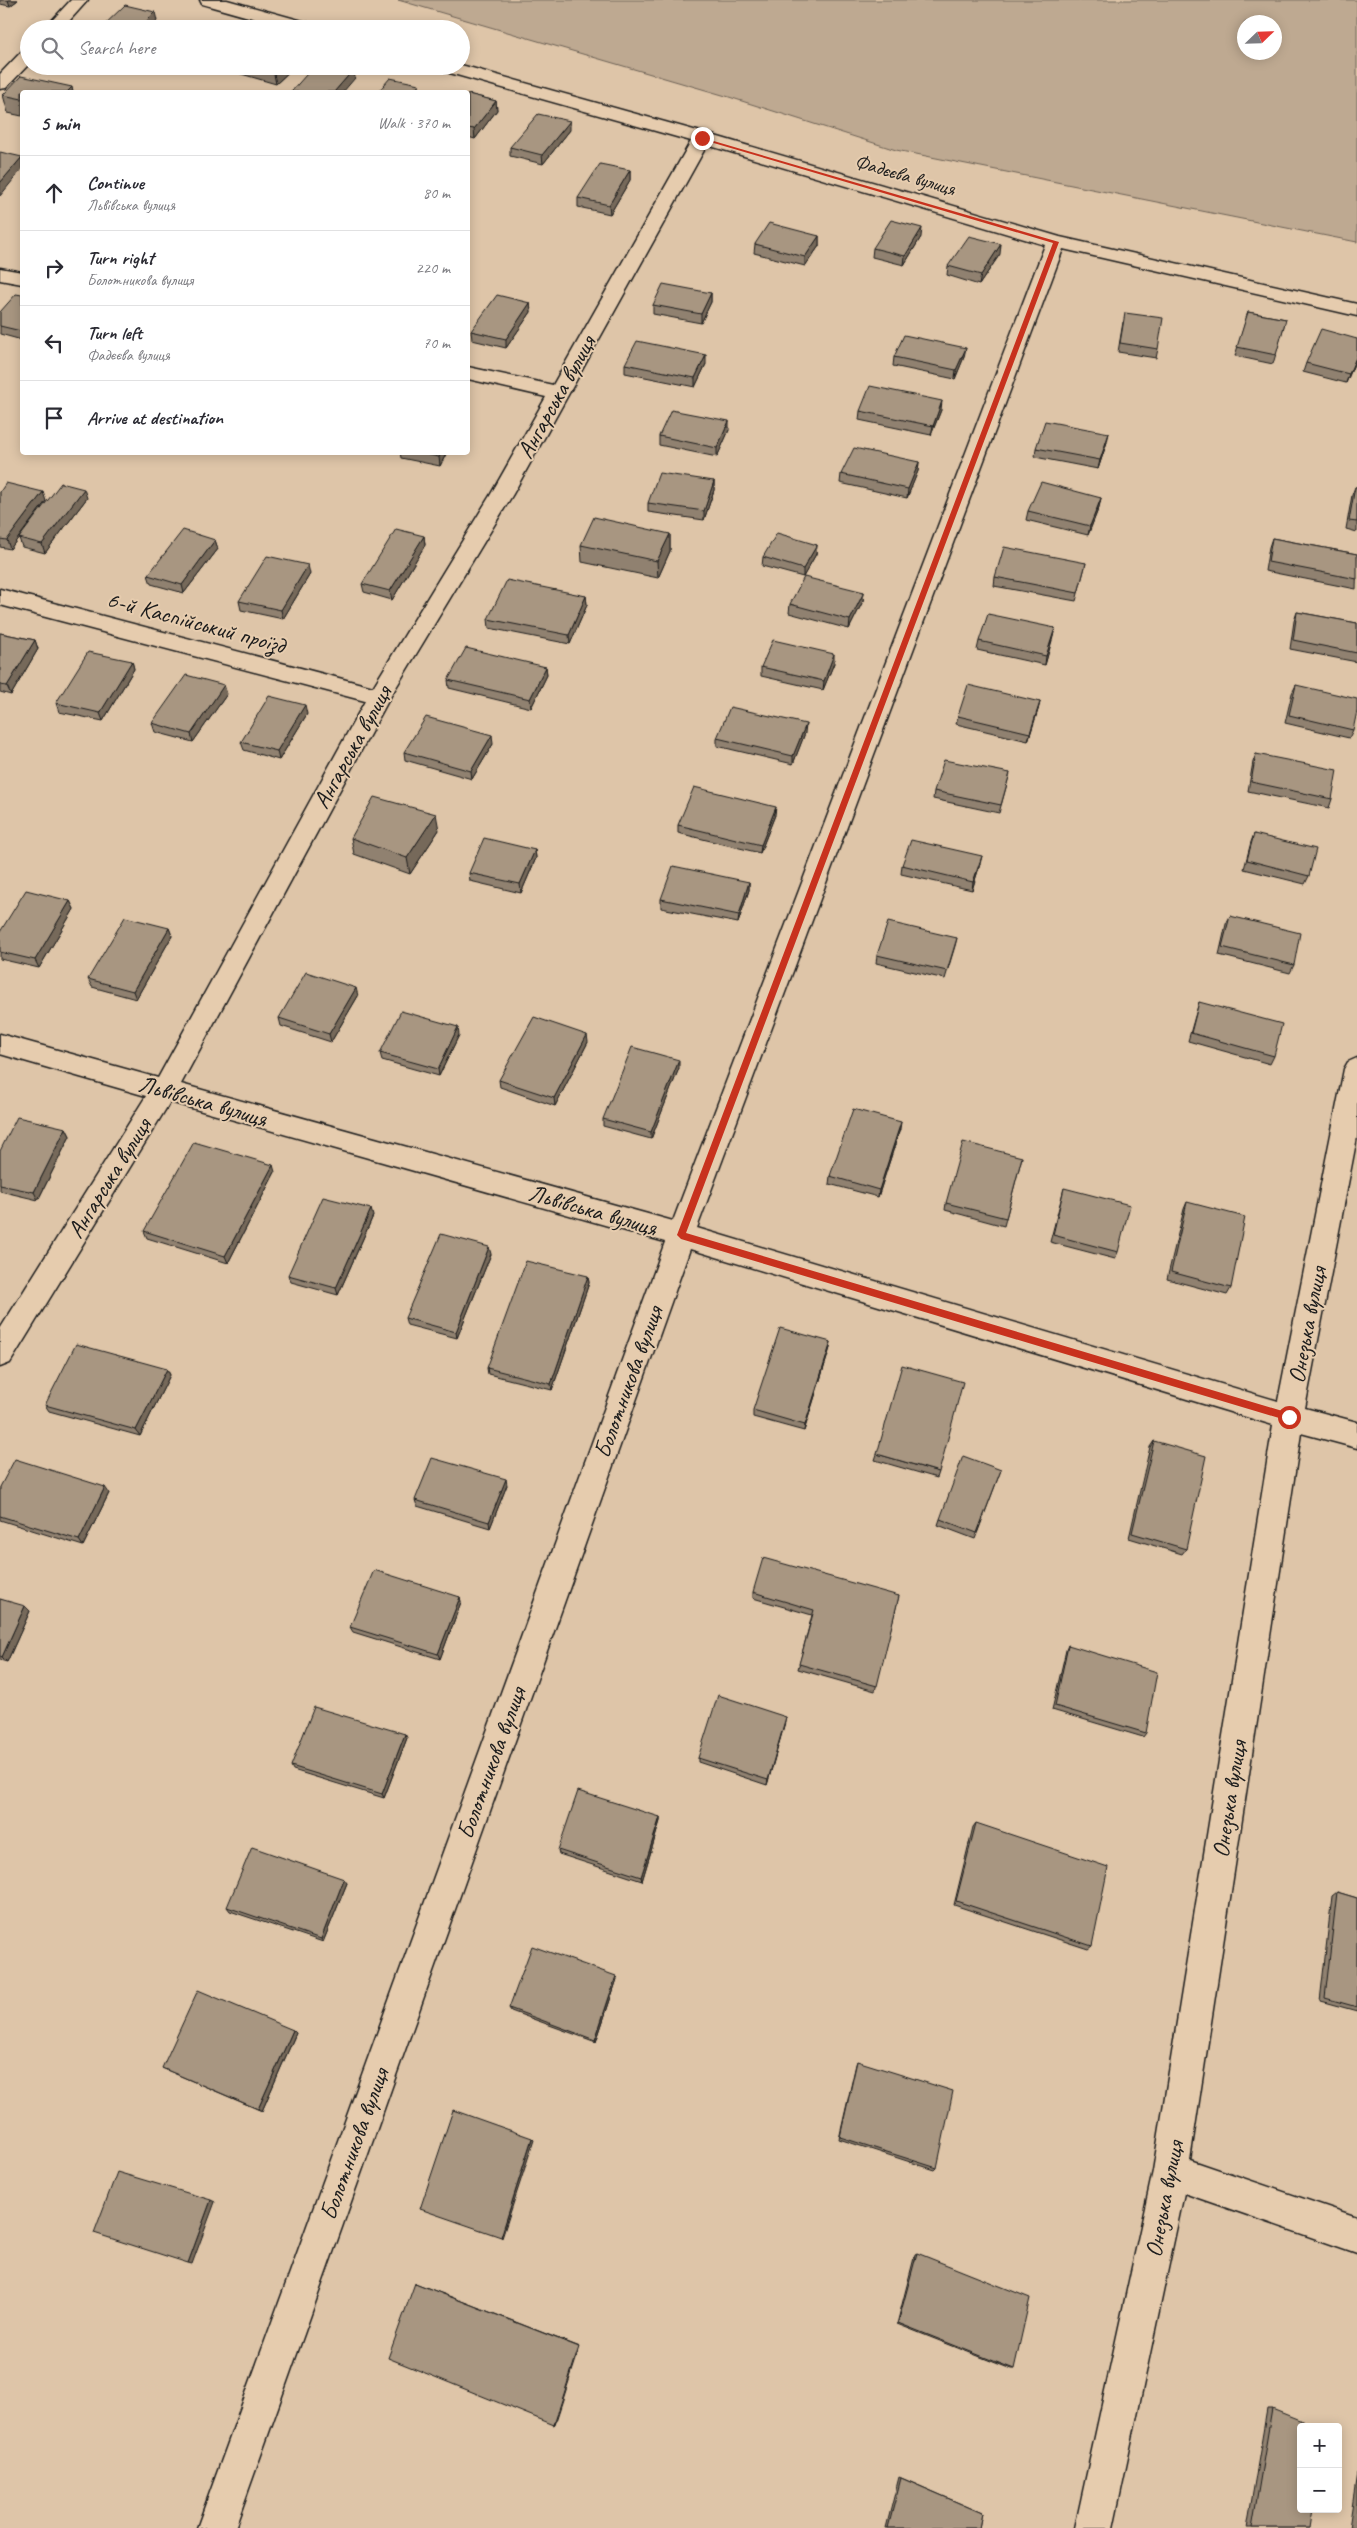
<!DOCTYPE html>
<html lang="en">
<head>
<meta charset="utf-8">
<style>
	:root { --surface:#fff; --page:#f7f7f7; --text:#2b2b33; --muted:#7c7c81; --line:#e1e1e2 }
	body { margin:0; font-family:Caveat,sans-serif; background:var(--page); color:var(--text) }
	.controls { position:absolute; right:15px; bottom:15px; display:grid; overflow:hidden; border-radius:5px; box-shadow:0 2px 12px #0003 }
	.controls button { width:45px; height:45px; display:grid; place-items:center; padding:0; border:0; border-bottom:1px solid var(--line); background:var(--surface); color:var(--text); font:25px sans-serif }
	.compass { position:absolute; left:1237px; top:15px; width:45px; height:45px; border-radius:50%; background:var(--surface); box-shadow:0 2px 12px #0003; rotate:67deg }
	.stop { position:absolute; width:15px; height:15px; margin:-11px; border:4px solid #c8321e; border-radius:50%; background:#fff }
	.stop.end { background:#c8321e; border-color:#fff; box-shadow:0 1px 5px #0008 }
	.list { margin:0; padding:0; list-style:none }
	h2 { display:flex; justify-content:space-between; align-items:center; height:65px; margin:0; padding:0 20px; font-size:21px }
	h2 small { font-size:16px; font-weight:400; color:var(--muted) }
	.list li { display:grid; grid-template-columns:32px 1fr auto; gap:15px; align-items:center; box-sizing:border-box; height:75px; padding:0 20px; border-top:1px solid var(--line) }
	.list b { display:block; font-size:19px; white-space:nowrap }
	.list p { margin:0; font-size:16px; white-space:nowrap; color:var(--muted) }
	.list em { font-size:16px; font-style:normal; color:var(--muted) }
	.icon { flex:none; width:28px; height:28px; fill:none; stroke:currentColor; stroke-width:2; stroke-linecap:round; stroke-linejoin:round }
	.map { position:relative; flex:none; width:1357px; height:2528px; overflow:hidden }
	.search { position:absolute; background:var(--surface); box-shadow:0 2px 12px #0003; left:20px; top:20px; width:450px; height:55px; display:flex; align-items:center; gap:12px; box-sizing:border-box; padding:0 18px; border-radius:28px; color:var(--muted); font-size:19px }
	.panel { position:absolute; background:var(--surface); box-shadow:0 2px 12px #0003; left:20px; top:90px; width:450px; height:365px; border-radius:5px }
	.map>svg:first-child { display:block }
</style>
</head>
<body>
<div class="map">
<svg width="1357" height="2528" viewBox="0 0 1357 2528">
	<rect width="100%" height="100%" fill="#dec5a8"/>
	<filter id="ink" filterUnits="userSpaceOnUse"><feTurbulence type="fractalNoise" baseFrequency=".02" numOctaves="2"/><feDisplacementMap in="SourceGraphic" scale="10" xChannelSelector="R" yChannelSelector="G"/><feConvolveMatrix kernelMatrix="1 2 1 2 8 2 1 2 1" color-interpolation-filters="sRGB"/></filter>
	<g filter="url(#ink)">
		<path fill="#bea991" stroke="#6d6256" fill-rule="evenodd" d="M398 0H1357V242L896 150 726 96ZM1244 22H1274V52H1244Z"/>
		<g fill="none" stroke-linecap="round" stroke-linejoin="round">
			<defs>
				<path id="minor" d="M71 0H88L62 29H44Z
					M200 0H227L317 25 319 29H291L202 4Z
					M29 49V64L6 88 0 89V74L23 50Z
					M461 65 708 134 1060 237 1357 304V316L1063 249 697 1228 1278 1401 1344 1069 1348 1062 1357 1058V1137L1305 1408 1357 1422V1448L1301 1433 1190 2160 1357 2217V2253L1184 2193 1113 2528H1075L1153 2171 1273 1425 690 1249 235 2528H197L665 1242 170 1102 10 1363 0 1367V1329L146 1096 0 1054V1034L158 1078 365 701 0 605V589L373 687 491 494 546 397 468 379V367L553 385 691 141 439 70 436 66ZM707 145 1045 245 673 1221 181 1084 389 699 513 494Z
					M0 268 22 272V284L0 280Z"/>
			</defs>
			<use href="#minor" stroke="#1c1c1c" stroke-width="3"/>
			<use href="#minor" fill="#e6ccae" fill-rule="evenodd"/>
		</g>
		<path fill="#90816f" stroke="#1c1c1c" d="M0 0H18L10 6 0 4Z
			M204 66H215L213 68Z
			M237 66H295L276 84 238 73Z
			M22 92V116L8 113 3 95Z
			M468 94 496 101 497 110 475 139 468 137Z
			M570 130 543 164 510 156V147Z
			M630 170V180L610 214 578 207V198Z
			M819 236V246L805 266 754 253 755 244Z
			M921 237 904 265 872 257 873 248Z
			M1000 254 979 285 947 275 948 266Z
			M711 293V302L701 323 653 314V305Z
			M22 295V340L0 334V312Z
			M530 303 531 312 506 348 472 340 471 331Z
			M1248 312 1286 319 1273 364 1235 356Z
			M1123 322 1158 349 1156 358 1118 352Z
			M1357 339V357L1346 383 1303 372 1306 363Z
			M894 357H964L955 379 893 366Z
			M625 364H706L695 387 625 373Z
			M941 410 931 435 859 420 860 411Z
			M729 430 717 457 659 445V436Z
			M1107 442 1098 469 1035 457 1036 448Z
			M400 452H447L440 466 401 458Z
			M919 462 918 471 907 498 840 483 841 474Z
			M714 481V490L704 520 648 512V503Z
			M1355 487H1357V532L1346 529 1352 495Z
			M0 492 46 501 10 549 0 547Z
			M87 498 45 553 22 547 19 538Z
			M1101 498 1099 507 1088 535 1026 520 1028 511Z
			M670 534V551L658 578 582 562 581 545Z
			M424 536 425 545 392 600 364 592 362 584Z
			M1272 538 1357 554 1356 589 1265 571 1269 547Z
			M215 540 218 549 184 593 151 584 148 575Z
			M817 545 816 554 803 577 762 566 763 557Z
			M1086 563 1076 601 994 586 995 577Z
			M310 574 283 619 241 610 239 601Z
			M864 592 863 601 849 629 789 613 790 604Z
			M586 596 587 605 570 644 489 628 488 619Z
			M1297 612 1357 623V662L1290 649 1294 621Z
			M1055 628 1045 665 977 650 979 641Z
			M0 633 35 640 38 649 11 695 0 692Z
			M132 661 134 669 103 721 59 712 56 703Z
			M834 663 823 690 761 676V667Z
			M546 667 547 675 531 708 449 688 448 680Z
			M1296 685 1353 730 1349 738 1285 723 1292 693Z
			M227 694 193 742 155 732 152 723Z
			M1040 702 1038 710 1028 741 956 724 958 716Z
			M307 714 279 760 244 750 241 742Z
			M805 733 793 764 717 746V738Z
			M493 744 472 779 405 760 404 752Z
			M1256 754 1332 799 1329 808 1248 791 1253 762Z
			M1010 773 999 813 933 799 934 791Z
			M775 815 760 853 678 833V825Z
			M439 830 410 874 354 854 351 838Z
			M1254 834 1309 876 1305 884 1244 869 1251 842Z
			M535 850 536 858 521 893 470 881 469 873Z
			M980 864 972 890 901 874 902 865Z
			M749 882V890L738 923 661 908V899Z
			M70 901 74 909 39 968 0 959V932Z
			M1230 916 1294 965 1290 973 1219 955 1226 924Z
			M169 928 172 936 136 999 92 987 88 979Z
			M957 938 955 946 945 979 876 963 877 955Z
			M358 996 331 1042 281 1026 279 1018Z
			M1199 1002 1274 1056 1270 1064 1188 1041Z
			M459 1035 439 1076 382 1060 380 1053Z
			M588 1042 555 1106 500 1087 499 1080Z
			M679 1068 651 1139 603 1126V1119Z
			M66 1128 70 1136 38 1200 0 1191V1151Z
			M900 1129 878 1197 829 1184 830 1176Z
			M1022 1157 1004 1226 945 1210 946 1203Z
			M275 1172 228 1263 147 1238 144 1231Z
			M1064 1188 1118 1252 1115 1259 1050 1242Z
			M1187 1202 1231 1288 1227 1295 1167 1279 1184 1209Z
			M373 1216 338 1295 291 1282 288 1275Z
			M491 1254 457 1338 407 1325 405 1318Z
			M588 1276 589 1283 552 1390 488 1374 487 1368Z
			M830 1348 804 1431 753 1417V1410Z
			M167 1369 170 1375 140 1436 49 1411 45 1405Z
			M1154 1441 1186 1549 1182 1554 1129 1538 1150 1447Z
			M877 1454 939 1472 937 1478 875 1460Z
			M1001 1470 975 1539 938 1525 940 1519Z
			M507 1485 490 1528 417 1506 415 1500Z
			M0 1487 109 1493 83 1546 0 1520Z
			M753 1592 899 1596 875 1691 798 1669 812 1615 753 1598Z
			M460 1597 461 1602 440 1659 353 1632 350 1627Z
			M0 1599 30 1611 7 1662 0 1660Z
			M1068 1645 1146 1733 1143 1737 1052 1710 1066 1650Z
			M785 1722 767 1785 698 1762V1758Z
			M405 1734 407 1738 384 1798 293 1770 291 1766Z
			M660 1817V1821L642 1881 559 1854 558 1850Z
			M976 1823 1092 1946 1088 1949 954 1905 973 1827Z
			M347 1883 323 1942 230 1911 227 1907Z
			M1337 1892 1357 1898V2011L1320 2001 1332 1896Z
			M617 1979 596 2042 511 2011 509 2008Z
			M293 2030 296 2033 262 2111 162 2068Z
			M857 2061 937 2168 935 2170 839 2139 856 2064Z
			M917 2253 1014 2369H1011L897 2324 915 2254Z
			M1267 2409H1272L1310 2528H1247Z
			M1357 2474V2528H1349Z
			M899 2477 982 2513 979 2528H886Z"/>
		<path fill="#76695a" stroke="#1c1c1c" d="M8 0H18L10 6Z
			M155 12 157 21 150 29H138Z
			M283 66H295L276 84 274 74Z
			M354 69 355 78 343 92H334Z
			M419 84 420 92H412Z
			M72 87 73 92H67Z
			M496 101 497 110 475 139 474 129Z
			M570 121V130L543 164 542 155Z
			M22 157V169L0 196V183Z
			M630 170V180L610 214 609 205Z
			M922 228 921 237 904 265 905 256Z
			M819 236V246L805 266V257Z
			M1001 244 1000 254 979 285 981 275Z
			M711 293V302L701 323V314Z
			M530 303 531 312 506 348V339Z
			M966 348 964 357 955 379 956 370Z
			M706 355V364L695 387V378Z
			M1357 355V357L1346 383 1349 374Z
			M942 401 941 410 931 435 933 426Z
			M729 421V430L717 457V448Z
			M1109 433 1107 442 1098 469 1100 460Z
			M442 452H447L440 466 439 457Z
			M919 462 918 471 907 498 908 489Z
			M714 481V490L704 520V511Z
			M84 489 87 498 45 553 42 544Z
			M43 492 46 501 10 549 7 540Z
			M1101 498 1099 507 1088 535 1090 526Z
			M670 534V551L658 578 657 561Z
			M424 536 425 545 392 600 390 591Z
			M215 540 218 549 184 593 182 585Z
			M817 545 816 554 803 577V569Z
			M308 565 310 574 283 619 281 610Z
			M864 592 863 601 849 629 850 620Z
			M586 596 587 605 570 644 569 635Z
			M1055 628 1053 637 1045 665 1046 656Z
			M35 640 38 649 11 695 7 686Z
			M834 654V663L823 690 824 681Z
			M132 661 134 669 103 721 100 713Z
			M546 667 547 675 531 708 530 699Z
			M224 685 227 694 193 742 191 734Z
			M1040 702 1038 710 1028 741 1030 733Z
			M305 705 307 714 279 760 277 751Z
			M806 724 805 733 793 764V756Z
			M492 735 493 744 472 779 471 771Z
			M776 807 775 815 760 853 761 845Z
			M436 814 439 830 410 874 407 858Z
			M535 850 536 858 521 893 520 884Z
			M982 856 980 864 972 890 973 882Z
			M749 882V890L738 923 739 915Z
			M70 901 74 909 39 968 35 960Z
			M169 928 172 936 136 999 133 991Z
			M356 988 358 996 331 1042 329 1034Z
			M458 1027 459 1035 439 1076 438 1069Z
			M587 1035 588 1042 555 1106 554 1098Z
			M679 1060V1068L651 1139V1132Z
			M901 1122 900 1129 878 1197 879 1190Z
			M66 1128 70 1136 38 1200 34 1192Z
			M273 1165 275 1172 228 1263 225 1256Z
			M371 1209 373 1216 338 1295 336 1288Z
			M489 1247 491 1254 457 1338 456 1332Z
			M588 1276 589 1283 552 1390 551 1384Z
			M831 1342 830 1348 804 1431 805 1425Z
			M167 1369 170 1375 140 1436 136 1430Z
			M506 1479 507 1485 490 1528 489 1522Z
			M105 1487 109 1493 83 1546 79 1540Z
			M460 1597 461 1602 440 1659 438 1654Z
			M25 1606 30 1611 7 1662 2 1657Z
			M786 1717 785 1722 767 1785 768 1780Z
			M405 1734 407 1738 384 1798 382 1794Z
			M660 1817V1821L642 1881 641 1877Z
			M344 1879 347 1883 323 1942 321 1939Z
			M616 1976 617 1979 596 2042 595 2040Z
			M293 2030 296 2033 262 2111 258 2109Z
			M532 2138 534 2140 502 2238 501 2237Z
			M211 2200 215 2202 192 2264 188 2263Z
			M415 2283 580 2347 555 2424 554 2425Z"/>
		<path fill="#a89681" stroke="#1c1c1c" d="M125 5 155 12 138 29H100Z
			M203 27 211 29H201Z
			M246 66H283L274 74Z
			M314 66H339L354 69 334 92H291Z
			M21 76 72 87 67 92H22V99L3 95Z
			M390 78 419 84 412 92H378Z
			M468 94 496 101 474 129 468 128Z
			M538 114 570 121 542 155 510 147Z
			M0 152 22 157 0 183Z
			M600 164 630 170 609 205 578 198Z
			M891 220 922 228 905 256 873 248Z
			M769 223 819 236 805 257 755 244Z
			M969 236 1001 244 981 275 948 266Z
			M663 284 711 293 701 314 653 305Z
			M16 294 22 295V329L21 331 0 326V312Z
			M497 295 530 303 506 339 471 331Z
			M1248 312 1286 319 1276 355 1237 347Z
			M1125 313 1163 318 1158 349 1120 343Z
			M1321 329 1357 339V355L1349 374 1306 363Z
			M904 335 966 348 956 370 894 357Z
			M637 341 706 355 695 378 625 364Z
			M870 386 942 401 933 426 860 411Z
			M671 410 729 421 717 448 659 436Z
			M1045 421 1109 433 1100 460 1036 448Z
			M854 448 919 462 908 489 841 474Z
			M415 452H442L439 457Z
			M659 473 714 481 704 511 648 503Z
			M1041 482 1101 498 1090 526 1028 511Z
			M6 483 43 492 7 540 0 539V492Z
			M61 483 84 489 42 544 19 538Z
			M1355 487H1357V522L1349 521Z
			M594 517 670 534 657 561 581 545Z
			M396 529 424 536 390 591 362 584Z
			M183 530 215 540 182 585 148 575Z
			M777 533 817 545 803 569 763 557Z
			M1272 538 1357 554V579L1268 562Z
			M1004 547 1086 563 1078 593 995 577Z
			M267 556 308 565 281 610 239 601Z
			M804 577 864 592 850 620 790 604Z
			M507 580 586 596 569 635 488 619Z
			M1297 612 1357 623V653L1293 640Z
			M988 614 1055 628 1046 656 979 641Z
			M0 633 35 640 7 686 0 685Z
			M773 640 834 654 824 681 761 667Z
			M466 648 546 667 530 699 448 680Z
			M88 652 132 661 100 713 56 703Z
			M186 675 224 685 191 734 152 723Z
			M968 685 1040 702 1030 733 958 716Z
			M1296 685 1357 699V711L1353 730 1289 715Z
			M269 696 305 705 277 751 241 742Z
			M730 707 806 724 793 756 717 738Z
			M426 717 492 735 471 771 404 752Z
			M1256 754 1337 770 1332 799 1251 782Z
			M944 760 1010 773 1001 805 934 791Z
			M694 787 776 807 761 845 678 825Z
			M374 797 436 814 407 858 351 838Z
			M1254 834 1316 849 1309 876 1247 860Z
			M484 838 535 850 520 884 469 873Z
			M911 840 982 856 973 882 902 865Z
			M673 866 749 882 739 915 661 899Z
			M26 890 70 901 35 960 0 952V932Z
			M1230 916 1300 933 1294 965 1222 947Z
			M125 917 169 928 133 991 88 979Z
			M888 922 957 938 947 971 877 955Z
			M306 972 356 988 329 1034 279 1018Z
			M1199 1002 1282 1024 1274 1056 1191 1033Z
			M401 1011 458 1027 438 1069 380 1053Z
			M534 1017 587 1035 554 1098 499 1080Z
			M632 1047 679 1060 651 1132 603 1119Z
			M853 1109 901 1122 879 1190 830 1176Z
			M17 1117 66 1128 34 1192 0 1185V1151Z
			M194 1142 273 1165 225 1256 144 1231Z
			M963 1142 1022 1157 1006 1218 946 1203Z
			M1064 1188 1130 1205 1118 1252 1053 1235Z
			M323 1197 371 1209 336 1288 288 1275Z
			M1187 1202 1245 1217 1231 1288 1171 1272Z
			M441 1234 489 1247 456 1332 405 1318Z
			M526 1261 588 1276 551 1384 487 1368Z
			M780 1328 831 1342 805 1425 753 1410Z
			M76 1344 167 1369 136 1430 45 1405Z
			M902 1365 963 1382 939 1472 877 1454Z
			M1154 1441 1206 1456 1186 1549 1132 1533Z
			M963 1456 1001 1470 977 1533 940 1519Z
			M432 1458 506 1479 489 1522 415 1500Z
			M15 1459 105 1487 79 1540 0 1516V1487Z
			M763 1558 899 1596 877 1686 799 1664 814 1610 753 1592Z
			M374 1570 460 1597 438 1654 350 1627Z
			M0 1599 25 1606 2 1657 0 1656Z
			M1068 1645 1157 1672 1146 1733 1055 1706Z
			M718 1695 786 1717 768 1780 698 1758Z
			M314 1707 405 1734 382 1794 291 1766Z
			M578 1791 660 1817 641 1877 558 1850Z
			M976 1823 1108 1867 1092 1946 956 1901Z
			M252 1847 344 1879 321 1939 227 1907Z
			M1337 1892 1357 1898V2007L1325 1998Z
			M532 1946 616 1976 595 2040 509 2008Z
			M198 1990 293 2030 258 2109 162 2068Z
			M857 2061 953 2091 937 2168 840 2137Z
			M453 2110 532 2138 501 2237 420 2209Z
			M117 2172 211 2200 188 2263 94 2233Z
			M917 2253 1030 2298 1014 2369 898 2323Z
			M415 2283 579 2347 554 2425 388 2358Z
			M1272 2409 1317 2427H1301V2509H1313L1310 2528H1252Z
			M901 2478 982 2513 979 2528H888Z
			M1357 2516V2528H1355Z"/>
	</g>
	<path fill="#c8321e" d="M700 137 1059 242 686 1233 1289 1413 1293 1417 1292 1420 1289 1421 681 1239 677 1235 1053 243 700 139Z"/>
	<g text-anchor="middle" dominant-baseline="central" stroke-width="4" stroke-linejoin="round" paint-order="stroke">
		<g font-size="20" fill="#1c1c1c" stroke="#e6ccae">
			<text transform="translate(905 175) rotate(16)">Фадєєва вулиця</text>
		</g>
		<g font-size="24" fill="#1c1c1c" stroke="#e6ccae">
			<text transform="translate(556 397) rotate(-61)">Ангарська вулиця</text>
			<text transform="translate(196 622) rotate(15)">6-й Каспійський проїзд</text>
			<text transform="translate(352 747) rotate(-61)">Ангарська вулиця</text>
			<text transform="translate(203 1101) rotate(16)">Львівська вулиця</text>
			<text transform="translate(109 1178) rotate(-58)">Ангарська вулиця</text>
			<text transform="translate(593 1210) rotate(16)">Львівська вулиця</text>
			<text transform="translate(1307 1325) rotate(-79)">Онезька вулиця</text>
			<text transform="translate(628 1382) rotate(-70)">Болотникова вулиця</text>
			<text transform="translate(491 1763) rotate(-70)">Болотникова вулиця</text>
			<text transform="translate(1229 1799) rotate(-81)">Онезька вулиця</text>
			<text transform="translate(354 2144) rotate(-70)">Болотникова вулиця</text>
			<text transform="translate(1164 2199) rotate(-79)">Онезька вулиця</text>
		</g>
	</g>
</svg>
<div class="controls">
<button>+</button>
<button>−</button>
</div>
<svg class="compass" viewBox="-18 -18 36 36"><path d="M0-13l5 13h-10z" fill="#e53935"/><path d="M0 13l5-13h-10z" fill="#7c7c81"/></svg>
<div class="stop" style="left:1289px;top:1417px"></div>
<div class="stop end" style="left:702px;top:138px"></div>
<div class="search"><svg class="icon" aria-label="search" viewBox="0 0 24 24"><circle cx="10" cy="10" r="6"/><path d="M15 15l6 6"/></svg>Search here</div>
<section class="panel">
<h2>5 min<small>Walk · 370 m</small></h2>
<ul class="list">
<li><svg class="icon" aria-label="ahead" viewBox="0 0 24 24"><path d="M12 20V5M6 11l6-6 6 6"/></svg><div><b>Continue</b><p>Львівська вулиця</p></div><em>80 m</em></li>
<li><svg class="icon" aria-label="right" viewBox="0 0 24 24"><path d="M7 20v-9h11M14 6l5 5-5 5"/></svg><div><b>Turn right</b><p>Болотникова вулиця</p></div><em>220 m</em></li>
<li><svg class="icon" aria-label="left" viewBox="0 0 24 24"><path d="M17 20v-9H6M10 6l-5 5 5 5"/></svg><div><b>Turn left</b><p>Фадєєва вулиця</p></div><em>70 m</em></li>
<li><svg class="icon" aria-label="arrive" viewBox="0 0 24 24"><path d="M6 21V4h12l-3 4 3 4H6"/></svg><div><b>Arrive at destination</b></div></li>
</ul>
</section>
</div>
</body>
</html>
